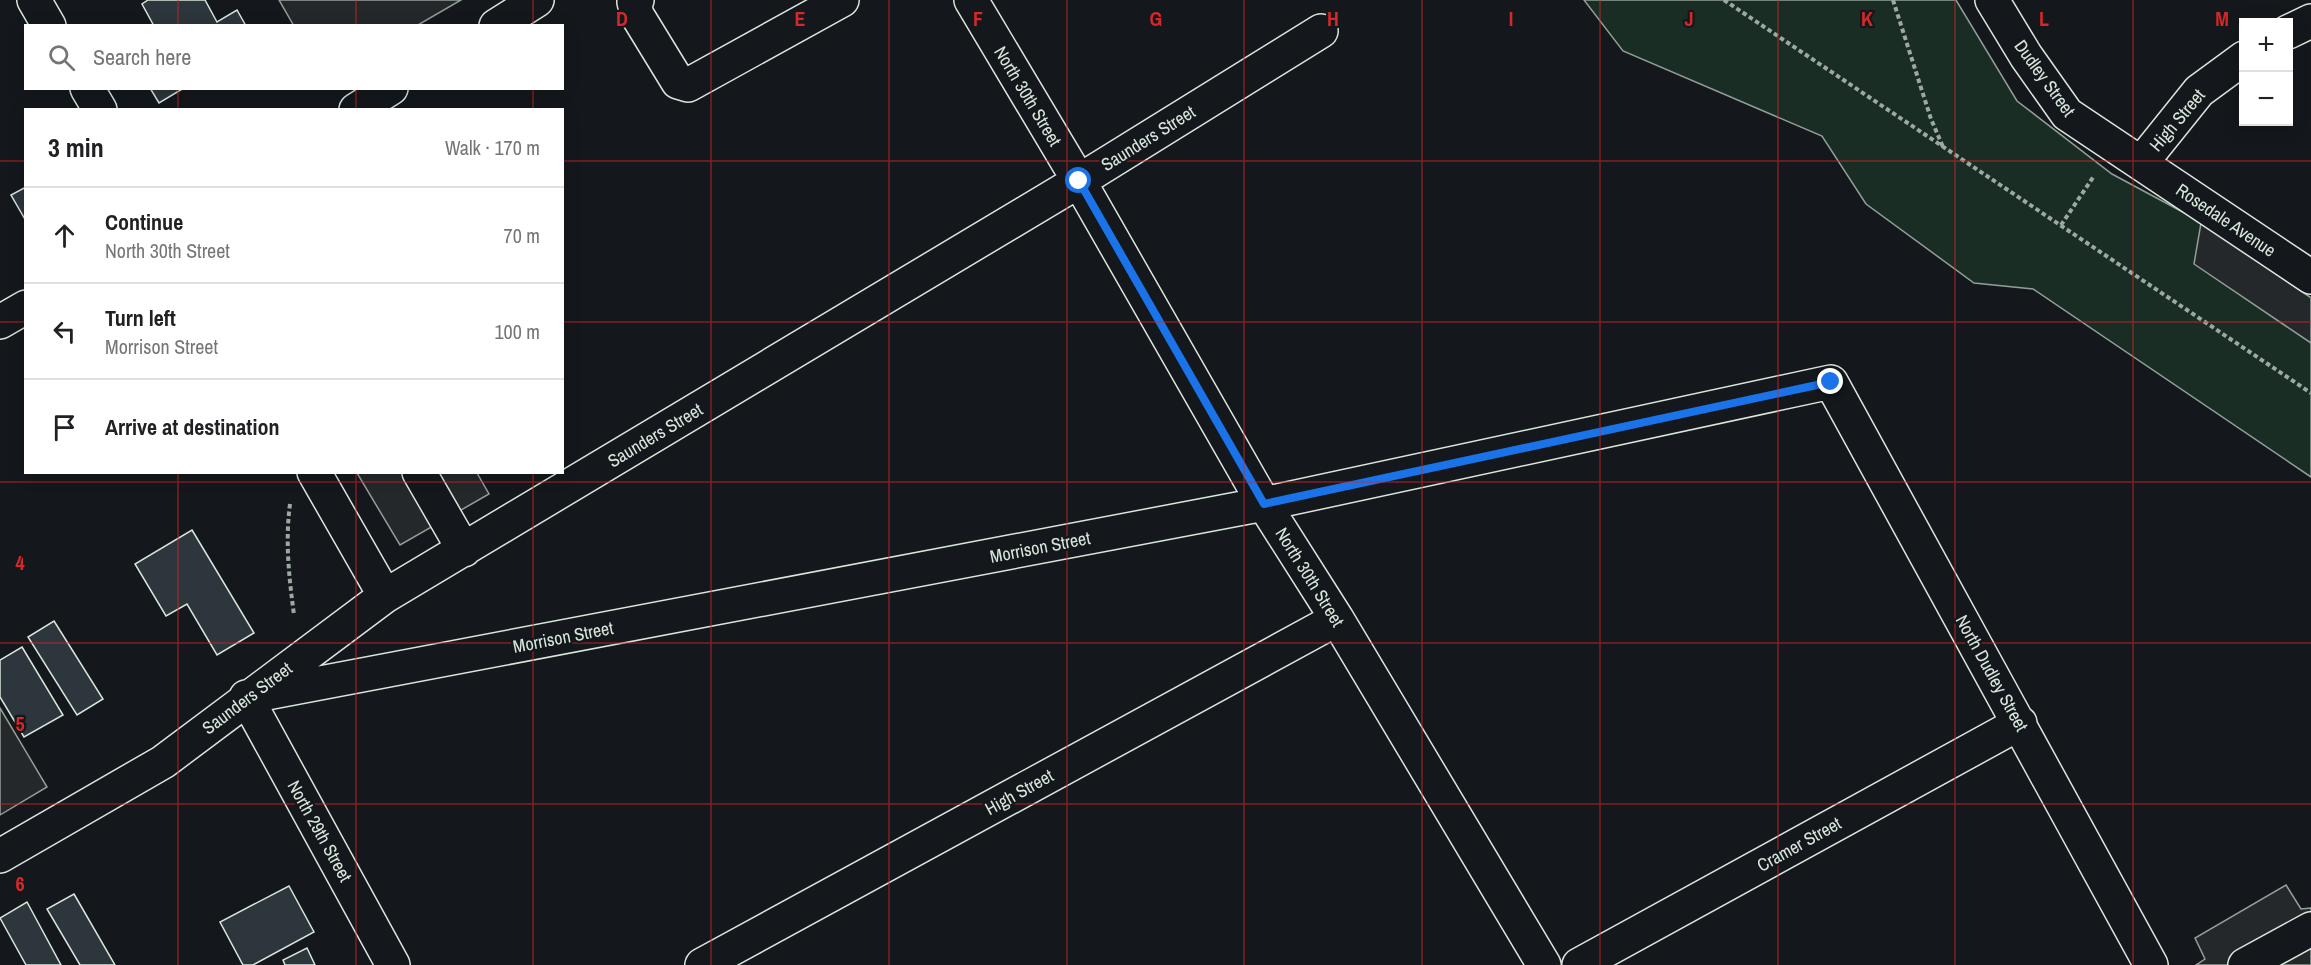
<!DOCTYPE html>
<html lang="en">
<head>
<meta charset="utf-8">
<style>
	:root { --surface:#fff; --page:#f2f2f2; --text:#202124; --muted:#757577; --line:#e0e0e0 }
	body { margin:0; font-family:"Archivo Narrow",sans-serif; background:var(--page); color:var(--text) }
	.controls { position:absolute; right:18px; top:18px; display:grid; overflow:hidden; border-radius:0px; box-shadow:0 3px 15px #0003 }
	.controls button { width:54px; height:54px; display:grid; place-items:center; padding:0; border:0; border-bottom:2px solid var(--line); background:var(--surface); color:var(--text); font:30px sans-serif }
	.stop { position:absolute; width:18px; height:18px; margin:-14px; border:4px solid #1a73e8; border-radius:50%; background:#fff }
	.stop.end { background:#1a73e8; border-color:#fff; box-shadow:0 2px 6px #0008 }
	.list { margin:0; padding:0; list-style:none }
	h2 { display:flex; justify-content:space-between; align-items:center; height:78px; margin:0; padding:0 24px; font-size:26px }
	h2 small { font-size:20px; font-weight:400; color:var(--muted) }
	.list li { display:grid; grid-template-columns:39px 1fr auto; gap:18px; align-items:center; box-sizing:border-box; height:96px; padding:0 24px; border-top:2px solid var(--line) }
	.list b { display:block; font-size:22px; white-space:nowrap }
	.list p { margin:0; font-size:20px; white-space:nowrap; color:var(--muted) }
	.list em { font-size:20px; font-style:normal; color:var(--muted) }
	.icon { flex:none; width:33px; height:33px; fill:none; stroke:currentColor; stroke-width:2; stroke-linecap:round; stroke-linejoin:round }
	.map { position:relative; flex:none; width:2311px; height:965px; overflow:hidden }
	.search { position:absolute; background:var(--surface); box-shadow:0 3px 15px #0003; left:24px; top:24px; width:540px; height:66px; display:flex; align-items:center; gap:15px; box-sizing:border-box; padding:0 21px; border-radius:0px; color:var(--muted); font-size:22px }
	.panel { position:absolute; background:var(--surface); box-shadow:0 3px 15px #0003; left:24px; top:108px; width:540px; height:366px; border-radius:0px }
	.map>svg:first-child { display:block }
</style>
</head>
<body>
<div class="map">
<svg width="2311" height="965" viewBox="0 0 2311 965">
	<rect width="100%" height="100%" fill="#14181c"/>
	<path fill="#1a2d24" stroke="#939e99" stroke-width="1.5" d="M1584 0H1956L2017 101 2112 174 2192 217 2311 298V477L2033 289 1974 283 1866 204 1822 136 1623 51Z"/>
	<path fill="#24282b" stroke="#939e99" stroke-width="1.5" d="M279 0H461L418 25 294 26Z
		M2201 223 2311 298V343L2194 264Z
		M357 473H477L489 494 400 545Z
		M0 708 47 787 0 815Z
		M2286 885 2301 909 2311 908V965H2196L2205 959 2195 938Z"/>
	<path fill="#2c363c" stroke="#d8e6dc" stroke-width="1.5" d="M148 0H205L217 22 237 10 246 26H154L142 4Z
		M150 88H184L159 103Z
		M26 187V221L11 195Z
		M192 530 254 633 217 655 187 604 166 616 135 564Z
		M54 621 103 699 77 715 28 637Z
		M22 647 63 715 24 737 0 697V660Z
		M289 886 314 932 253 965H243L220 922Z
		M74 894 115 965H80L47 909Z
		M27 902 61 965H26L0 918Z
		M307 948 315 965H285L283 960Z"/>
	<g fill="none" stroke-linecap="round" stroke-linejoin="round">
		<defs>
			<path id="minor" d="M34 0 49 26
				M637 0 634 2 637 15 678 82 688 85 842 0
				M971 0 1079 181 1264 504 1337 619 1544 965
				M1992 0 2026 56 2067 114 2311 277
				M496 26 537 0
				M2288 32 2311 21
				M87 88 100 110
				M356 110 391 88
				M2142 162 2199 91 2244 58
				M0 322 26 307
				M314 472 385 596
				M419 472 464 550
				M0 856 163 762 385 596 1079 181 1321 31
				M393 965 246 697 1264 504 1831 382 2151 965
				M702 965 1337 619
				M1579 965 2020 723
				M2245 965 2311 929"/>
		</defs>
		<use href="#minor" stroke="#d8e6dc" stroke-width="36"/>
		<path stroke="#9da8a2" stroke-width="4" stroke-dasharray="4.5 3" stroke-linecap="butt" d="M1724 0 2311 393
			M1893 0 1931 119 1943 147
			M2061 225 2094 176
			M290 504C285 542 289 577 294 615"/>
		<use href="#minor" stroke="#14181c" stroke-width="33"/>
	</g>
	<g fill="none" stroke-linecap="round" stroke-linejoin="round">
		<path stroke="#1a73e8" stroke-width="8" d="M1079 181 1264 504 1831 382"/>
	</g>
	<path fill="none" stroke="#d62828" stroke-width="1.5" stroke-opacity="0.55" d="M178 0V26M356 0V26M533 0V26M711 0V965M889 0V965M1067 0V965M1244 0V965M1422 0V965M1600 0V965M1778 0V965M1955 0V965M2133 0V965M178 88V110M356 88V110M533 88V110M0 161H26M562 161H2311M0 322H26M562 322H2311M178 472V965M356 472V965M533 472V965M0 482H2311M0 643H2311M0 804H2311"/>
	<g text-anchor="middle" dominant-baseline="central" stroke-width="4.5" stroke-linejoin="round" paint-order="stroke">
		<g font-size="18" fill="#d8e6dc" stroke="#14181c">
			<text transform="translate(2045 78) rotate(54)">Dudley Street</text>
			<text transform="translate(1028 96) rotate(59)">North 30th Street</text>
			<text transform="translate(2177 120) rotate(-50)">High Street</text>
			<text transform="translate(1148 138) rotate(-32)">Saunders Street</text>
			<text transform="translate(2226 220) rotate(34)">Rosedale Avenue</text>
			<text transform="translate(655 435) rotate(-31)">Saunders Street</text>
			<text transform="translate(1040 547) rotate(-11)">Morrison Street</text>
			<text transform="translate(1310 577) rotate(58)">North 30th Street</text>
			<text transform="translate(563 637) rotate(-11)">Morrison Street</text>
			<text transform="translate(1992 673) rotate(61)">North Dudley Street</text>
			<text transform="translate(247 698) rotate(-37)">Saunders Street</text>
			<text transform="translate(1019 792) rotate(-29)">High Street</text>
			<text transform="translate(320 831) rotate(61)">North 29th Street</text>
			<text transform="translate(1799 844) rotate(-29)">Cramer Street</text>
		</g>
	</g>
	<g font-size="20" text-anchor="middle" font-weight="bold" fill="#d62828" stroke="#14181c" stroke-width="4.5" stroke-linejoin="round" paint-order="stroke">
		<text x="622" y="26">D</text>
		<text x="800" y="26">E</text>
		<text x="978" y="26">F</text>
		<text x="1156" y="26">G</text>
		<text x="1333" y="26">H</text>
		<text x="1511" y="26">I</text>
		<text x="1689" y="26">J</text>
		<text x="1867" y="26">K</text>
		<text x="2044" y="26">L</text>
		<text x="2222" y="26">M</text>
		<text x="20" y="570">4</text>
		<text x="20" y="731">5</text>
		<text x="20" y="891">6</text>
	</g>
</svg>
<div class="controls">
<button>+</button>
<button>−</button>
</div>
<div class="stop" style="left:1079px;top:181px"></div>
<div class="stop end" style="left:1831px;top:382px"></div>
<div class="search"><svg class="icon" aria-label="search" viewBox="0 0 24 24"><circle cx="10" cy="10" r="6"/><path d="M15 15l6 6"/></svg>Search here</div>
<section class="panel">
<h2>3 min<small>Walk · 170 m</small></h2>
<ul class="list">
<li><svg class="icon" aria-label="ahead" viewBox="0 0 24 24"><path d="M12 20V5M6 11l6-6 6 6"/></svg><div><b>Continue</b><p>North 30th Street</p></div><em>70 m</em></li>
<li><svg class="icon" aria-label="left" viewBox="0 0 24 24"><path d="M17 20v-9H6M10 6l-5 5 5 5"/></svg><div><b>Turn left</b><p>Morrison Street</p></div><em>100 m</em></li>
<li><svg class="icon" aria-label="arrive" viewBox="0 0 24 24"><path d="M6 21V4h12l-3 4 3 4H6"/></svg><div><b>Arrive at destination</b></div></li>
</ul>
</section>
</div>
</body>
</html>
